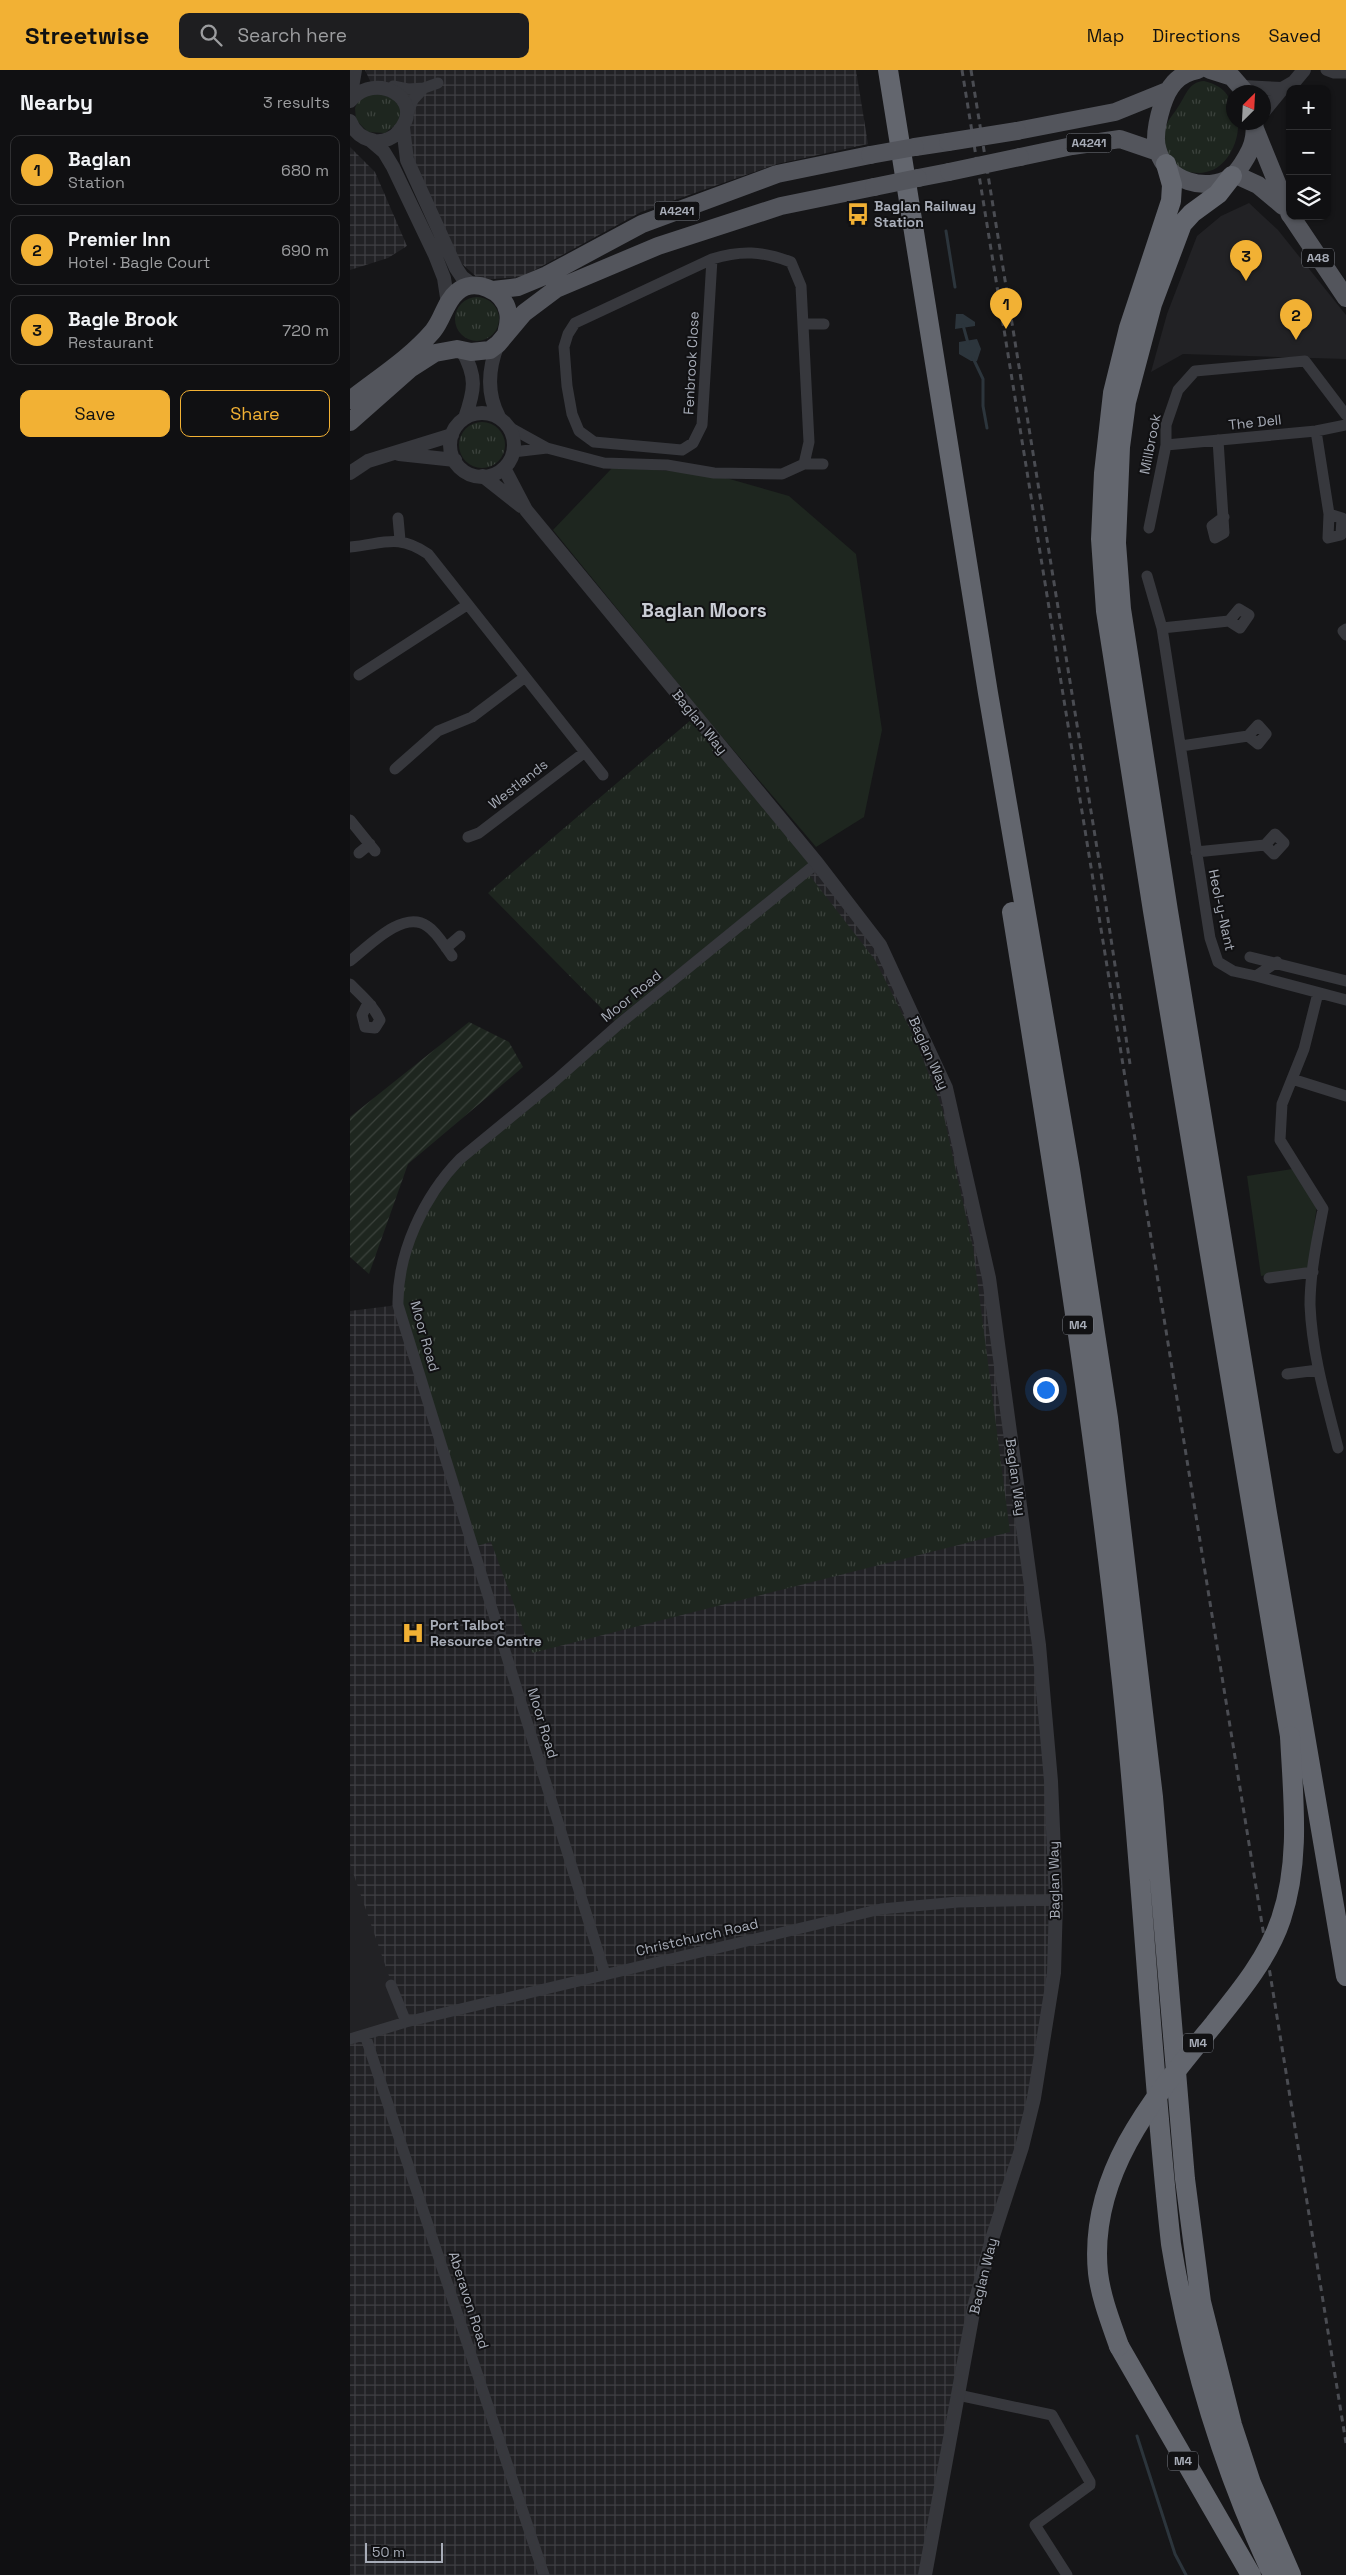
<!DOCTYPE html>
<html lang="en">
<head>
<meta charset="utf-8">
<style>
	:root { --surface:#101012; --page:#1e1e20; --text:#f1f3f6; --muted:#9c9d9f; --line:#303032; --accent:#f2b134 }
	body { margin:0; font-family:"Space Grotesk",sans-serif; background:var(--page); color:var(--text) }
	.controls { position:absolute; right:15px; top:15px; display:grid; overflow:hidden; border-radius:10px; box-shadow:0 1px 4px #0004 }
	.controls button { width:45px; height:45px; display:grid; place-items:center; padding:0; border:0; border-bottom:1px solid var(--line); background:var(--surface); color:var(--text); font:25px sans-serif }
	.compass { position:absolute; left:876px; top:15px; width:45px; height:45px; border-radius:50%; background:var(--surface); box-shadow:0 1px 4px #0004; rotate:24deg }
	.scale { position:absolute; left:15px; bottom:12px; width:78px; box-sizing:border-box; padding-left:5px; border:2px solid #a8adb8; border-top:0; font-size:14px; line-height:18px; white-space:nowrap; color:#a8adb8; -webkit-text-stroke:4px #111113; paint-order:stroke }
	.you { position:absolute; left:695px; top:1319px; width:18px; height:18px; margin:-12px; border:4px solid #fff; border-radius:50%; background:#1a73e8; box-shadow:0 0 0 8px #1a73e833 }
	.badge { display:grid; place-items:center; width:32px; height:32px; border-radius:50%; background:var(--accent); color:#111; font-size:16px; font-weight:700 }
	.pin { position:absolute; translate:-50% -41px; filter:drop-shadow(0 1px 2px #0008) }
	.pin::after { content:''; position:absolute; top:26px; width:18px; height:15px; background:inherit; clip-path:polygon(0 0,100% 0,50% 100%) }
	.list { margin:0; padding:0; list-style:none }
	h2 { display:flex; justify-content:space-between; align-items:center; height:65px; margin:0; padding:0 20px; font-size:21px }
	h2 small { font-size:16px; font-weight:400; color:var(--muted) }
	.list li { display:grid; grid-template-columns:32px 1fr auto; gap:15px; align-items:center; box-sizing:border-box; height:70px; margin:0 10px 10px; padding:0 10px; border:1px solid var(--line); border-radius:10px }
	.list b { display:block; font-size:19px; white-space:nowrap }
	.list p { margin:0; font-size:16px; white-space:nowrap; color:var(--muted) }
	.list em { font-size:16px; font-style:normal; color:var(--muted) }
	.actions { display:flex; gap:10px; padding:15px 20px }
	.actions a { flex:1; padding:11px 0; border:1px solid var(--accent); border-radius:10px; text-align:center; font-size:18px; color:var(--accent) }
	.actions .main { background:var(--accent); color:#111 }
	.icon { flex:none; width:28px; height:28px; fill:none; stroke:currentColor; stroke-width:2; stroke-linecap:round; stroke-linejoin:round }
	.map { position:relative; flex:none; width:996px; height:2505px; overflow:hidden }
	header { display:flex; align-items:center; gap:30px; box-sizing:border-box; height:70px; padding:0 25px; background:var(--accent); color:#111 }
	header strong { font-size:24px }
	nav { display:flex; gap:28px; margin-inline-start:auto; font-size:18px }
	.search { width:350px; height:45px; background:var(--page); display:flex; align-items:center; gap:12px; box-sizing:border-box; padding:0 18px; border-radius:10px; color:var(--muted); font-size:19px }
	main { display:flex }
	aside { flex:1; background:var(--surface) }
	.map>svg:first-child { display:block }
</style>
</head>
<body>
<header>
<strong>Streetwise</strong>
<div class="search"><svg class="icon" aria-label="search" viewBox="0 0 24 24"><circle cx="10" cy="10" r="6"/><path d="M15 15l6 6"/></svg>Search here</div>
<nav><a>Map</a><a>Directions</a><a>Saved</a></nav>
</header>
<main>
<aside>
<h2>Nearby<small>3 results</small></h2>
<ul class="list">
<li><span class="badge">1</span><div><b>Baglan</b><p>Station</p></div><em>680 m</em></li>
<li><span class="badge">2</span><div><b>Premier Inn</b><p>Hotel · Bagle Court</p></div><em>690 m</em></li>
<li><span class="badge">3</span><div><b>Bagle Brook</b><p>Restaurant</p></div><em>720 m</em></li>
</ul>
<div class="actions"><a class="main">Save</a><a>Share</a></div>
</aside>
<div class="map">
<svg width="996" height="2505" viewBox="0 0 996 2505">
	<defs>
		<pattern id="industrial-grid" width="8" height="8" patternUnits="userSpaceOnUse" patternTransform="scale(1.25)"><rect width="8" height="8" fill="#222225"/><path d="M0 4h8M4 0v8" fill="none" stroke="#3f3f43"/></pattern>
		<pattern id="grass-tufts" width="24" height="20" patternUnits="userSpaceOnUse" patternTransform="scale(1.25)"><rect width="24" height="20" fill="#1e261f"/><path d="M3 7l-1-3M5 7V3M7 7l1-3M15 17l-1-3M17 17v-4M19 17l1-3" fill="none" stroke="#3c433d"/></pattern>
		<pattern id="garden-furrows" width="10" height="10" patternUnits="userSpaceOnUse" patternTransform="scale(1.25)"><rect width="10" height="10" fill="#1e261f"/><path d="M-1 1l2-2M0 10L10 0M9 11l2-2" fill="none" stroke="#3c433d"/></pattern>
	</defs>
	<rect width="100%" height="100%" fill="#161618"/>
	<path fill="#222225" d="M899 133 928 160 996 245V289L833 284 801 302 817 244 847 166 871 146Z
		M0 1788 56 1952 0 2123Z"/>
	<path fill="url(#industrial-grid)" d="M15 0H506L518 74 427 94 291 142 172 207 130 210 111 193 57 90Z
		M0 77 25 102 57 176 38 188 0 200Z
		M467 793 530 875 596 1018 639 1208 689 1575 706 1830 684 2028 642 2169 576 2505H0V1969L55 1952 0 1794V1241L48 1235Z"/>
	<path fill="url(#grass-tufts)" d="M854 11C878 17 883 30 884 52L888 53C889 72 877 98 856 102 850 104 842 102 836 102 820 98 810 72 816 57 818 49 824 44 828 37 836 26 838 12 854 11Z
		M39 21 51 40 49 52 35 63 18 62 6 50 5 38 10 27Z
		M105 249a22 22 0 1 1 44 0a22 22 0 1 1-44 0Z
		M109 375a23 23 0 1 1 46 0a23 23 0 1 1-46 0Z
		M342 649 461 792 264 951 138 823Z
		M457 802 525 890 565 969 592 1038 623 1178 660 1462 182 1583 141 1472 123 1477 48 1235 51 1195 97 1102Z"/>
	<path fill="#1e261f" d="M263 397 362 404 439 426 506 484 532 660 514 747 466 777 351 642 203 460Z
		M942 1099 967 1135 958 1199 911 1206 897 1106Z"/>
	<path fill="url(#garden-furrows)" d="M119 952 159 972 173 997 58 1094 19 1204 0 1187V1047Z"/>
	<path fill="#2c353c" d="M606 244H613L625 252V256L605 259Z
		M627 269 631 279 627 291H621L609 284V272Z"/>
	<g fill="none" stroke-linecap="round" stroke-linejoin="round">
		<path stroke="#2c353c" stroke-width="3" d="M596 161 605 217
			M613 255 618 273
			M623 288 633 309V336L637 358
			M787 2366 825 2484 836 2505"/>
		<path stroke="#37383d" stroke-width="11" d="M976 0 984 3H996
			M43 16 58 19 74 18 63 30 57 46
			M74 18 88 13
			M453 254H474
			M159 357 197 378 254 393 317 395 364 403 432 404 454 394 459 372 451 216 441 192C412 181 391 180 362 189L225 253 218 264 214 277 217 316 222 344 229 361 244 372 332 380 343 373 352 355 362 189
			M966 361 979 444 992 448 991 465 978 468 979 444
			M868 370 874 463 865 468 862 456 874 447
			M816 375 966 361 996 355
			M163 382 197 378
			M454 394H473
			M48 448 50 470
			M799 458 816 375V355L828 320 845 301 955 291 996 345
			M0 477C34 474 47 463 78 484L253 705
			M797 506 812 558 860 868 868 892 883 901 906 906 927 892
			M812 558 879 551 889 539 899 545 890 558 879 551
			M996 559 993 561 996 565
			M9 605 117 535
			M831 676 898 666 908 655 916 664 908 674 898 666
			M45 699 88 661 122 647 175 607
			M0 750 25 781
			M118 767 129 763 235 682
			M846 782 915 775 924 784 934 773 925 764 915 775
			M9 783 20 774
			M96 878 110 866
			M900 887 996 911
			M0 891C18 877 53 839 77 856 87 862 95 877 102 886
			M906 906 996 930
			M0 914C11 925 23 935 30 950L25 958 15 957 12 945 16 937 21 935
			M968 923 954 979 932 1034 930 1070 973 1139C967 1170 960 1203 960 1235 962 1284 976 1331 988 1378
			M942 1009 996 1026
			M919 1208 963 1202
			M937 1304 968 1300
			M255 1904 48 1235C47 1183 74 1126 110 1089L206 1010 268 955 467 793
			M41 1915 56 1952
			M15 1965 194 2505
			M0 1969 56 1952 531 1839 608 1832 706 1830
			M608 2325 702 2345 740 2412V2415L685 2455 717 2505"/>
		<path stroke="#37383d" stroke-width="14" d="M892 17 932 19
			M0 29 5 0
			M0 31C25 0 77 29 49 61 44 68 34 72 25 71 13 69 4 62 0 51
			M914 41 932 19 944 12 954 0
			M53 57 57 90 106 198 112 207 123 215
			M20 70 34 82 43 97 85 185 94 208 98 234
			M148 274C138 299 136 323 149 347
			M112 280C127 307 125 319 115 348
			M100 375a32 32 0 1 1 64 0a32 32 0 1 1-64 0Z
			M49 384 105 390
			M154 398 176 440 467 793 530 875 596 1018 639 1208 689 1575 701 1711 706 1830 704 1903 684 2028 672 2077 642 2169 624 2237 575 2505
			M0 403 18 391 102 365
			M133 406 171 436"/>
		<path stroke="#53555c" stroke-width="18" d="M848 0C827 4 818 17 812 36 808 49 803 68 808 81 817 111 856 123 881 107 888 102 893 93 897 86 903 76 906 64 904 52
			M860 0 882 7 895 22
			M905 59 940 145
			M667 61 765 42 817 21
			M565 77 598 72
			M670 87 722 76 770 69 808 82
			M884 104 908 115 933 136
			M568 108 599 102
			M941 146 996 228
			M143 220 168 217 197 205 292 154 427 104 520 85
			M0 330C28 308 60 288 83 261 93 249 95 232 107 222 124 207 154 220 158 242 160 250 158 256 156 264
			M0 352 60 299 85 283 107 279 121 282 140 280 148 274 174 243 206 219 308 176 431 136 524 117"/>
		<path stroke="#63666e" stroke-width="20" d="M538 0 638 623 720 1100 758 1348 803 1727 835 2109 851 2232 882 2355 901 2413 941 2505
			M816 94 822 115 821 131 779 258 763 323 754 403 751 469 756 541 803 841 940 1666
			M882 106 868 124 842 143 832 154 802 234 776 332 770 377 766 473 771 539 818 841 917 1443 996 1906
			M662 842C703 1095 744 1348 771 1603 792 1793 800 1984 821 2174 840 2290 873 2399 923 2505
			M769 2276 901 2505"/>
		<path stroke="#4a4c52" stroke-width="3" stroke-dasharray="6 5" stroke-linecap="butt" d="M612 0 996 2373
			M621 0 751 803 780 994"/>
		<path stroke="#53555c" stroke-width="18" d="M598 72 667 61
			M520 85 565 77
			M599 102 670 87
			M524 117 568 108"/>
		<path stroke="#63666e" stroke-width="20" d="M769 2276C761 2253 751 2228 748 2203 738 2103 805 2026 864 1954 889 1923 918 1888 931 1849 951 1790 943 1727 940 1666"/>
	</g>
	<defs>
		<symbol id="bus-bare" viewBox="-9 -9 18 18"><path d="M-5-6H5V4H4V6H2V4H-2V6H-4V4H-5ZM-3.5-4V0h7V-4ZM-3.5 1.2v1.5H-2V1.2ZM2 1.2v1.5H3.5V1.2Z" fill="#f2b134" stroke="#111113" stroke-width="2.5" paint-order="stroke"/></symbol>
		<symbol id="hospital-bare" viewBox="-9 -9 18 18"><path d="M-5-5h3v3.5h4V-5h3V5h-3V1.5h-4V5h-3Z" fill="#f2b134" stroke="#111113" stroke-width="2.5" paint-order="stroke"/></symbol>
	</defs>
	<g fill-rule="evenodd">
		<use href="#bus-bare" x="492" y="128" width="32" height="32"/>
		<use href="#hospital-bare" x="47" y="1547" width="32" height="32"/>
	</g>
	<g text-anchor="middle" dominant-baseline="central" stroke-width="4" stroke-linejoin="round" paint-order="stroke">
		<g fill="#111113" stroke="#7b7e86" stroke-width="1">
			<rect x="716.5" y="63.5" width="45" height="19" rx="4"/>
			<rect x="304.5" y="131.5" width="45" height="19" rx="4"/>
			<rect x="952" y="178.5" width="32" height="19" rx="4"/>
			<rect x="713" y="1245.5" width="30" height="19" rx="4"/>
			<rect x="833" y="1963.5" width="30" height="19" rx="4"/>
			<rect x="818" y="2381.5" width="30" height="19" rx="4"/>
		</g>
		<g font-size="12" font-weight="bold" fill="#a8adb8">
			<text x="739" y="73">A4241</text>
			<text x="327" y="141">A4241</text>
			<text x="968" y="188">A48</text>
			<text x="728" y="1255">M4</text>
			<text x="848" y="1973">M4</text>
			<text x="833" y="2391">M4</text>
		</g>
		<g font-size="14" font-weight="bold" fill="#a8adb8" stroke="#111113" text-anchor="start">
			<text x="524" y="136">Baglan Railway<tspan x="524" dy="16">Station</tspan></text>
			<text x="80" y="1555">Port Talbot<tspan x="80" dy="16">Resource Centre</tspan></text>
		</g>
		<g font-size="14" fill="#a8adb8" stroke="#111113">
			<text transform="translate(341 293) rotate(-87)">Fenbrook Close</text>
			<text transform="translate(905 352) rotate(-6)">The Dell</text>
			<text transform="translate(800 374) rotate(-79)">Millbrook</text>
			<text transform="translate(350 652) rotate(51)">Baglan Way</text>
			<text transform="translate(168 714) rotate(-38)">Westlands</text>
			<text transform="translate(872 840) rotate(78)">Heol-y-Nant</text>
			<text transform="translate(281 926) rotate(-39)">Moor Road</text>
			<text transform="translate(579 983) rotate(66)">Baglan Way</text>
			<text transform="translate(75 1266) rotate(74)">Moor Road</text>
			<text transform="translate(666 1407) rotate(82)">Baglan Way</text>
			<text transform="translate(193 1653) rotate(73)">Moor Road</text>
			<text transform="translate(704 1810) rotate(-91)">Baglan Way</text>
			<text transform="translate(347 1867) rotate(-13)">Christchurch Road</text>
			<text transform="translate(633 2206) rotate(-76)">Baglan Way</text>
			<text transform="translate(119 2230) rotate(72)">Aberavon Road</text>
		</g>
		<g font-size="19" font-weight="bold" fill="#c9ccd4" stroke="#111113">
			<text x="354" y="540">Baglan Moors</text>
		</g>
	</g>
</svg>
<div class="controls">
<button>+</button>
<button>−</button>
<button><svg class="icon" aria-label="layers" viewBox="0 0 24 24"><path d="M12 4l9 5-9 5-9-5zM3 14l9 5 9-5"/></svg></button>
</div>
<svg class="compass" viewBox="-18 -18 36 36"><path d="M0-13l5 13h-10z" fill="#e53935"/><path d="M0 13l5-13h-10z" fill="#9c9d9f"/></svg>
<div class="scale">50 m</div>
<div class="you"></div>
<div class="pin badge" style="left:656px;top:259px">1</div>
<div class="pin badge" style="left:946px;top:270px">2</div>
<div class="pin badge" style="left:896px;top:211px">3</div>
</div>
</main>
</body>
</html>
